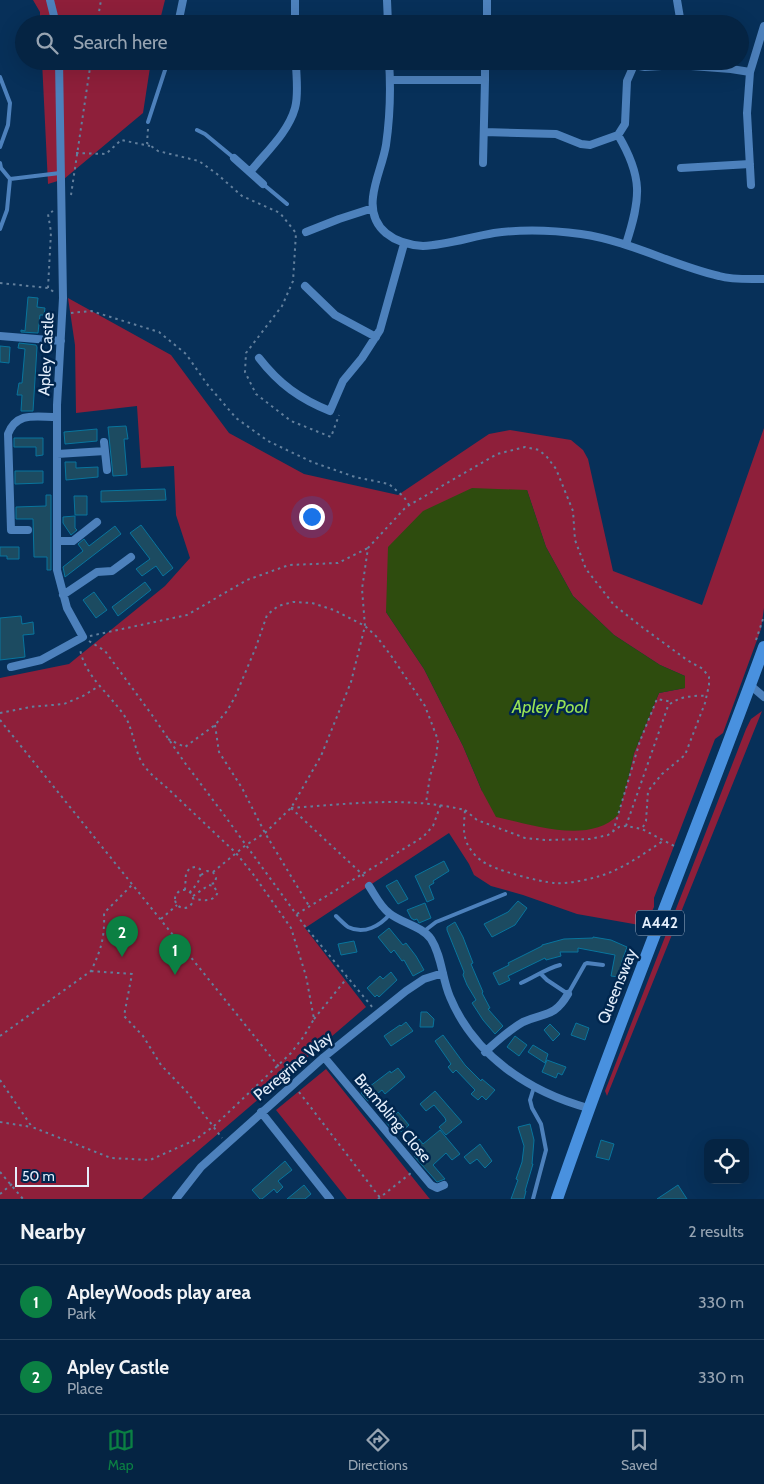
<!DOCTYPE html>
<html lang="en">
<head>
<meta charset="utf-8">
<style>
	:root { --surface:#052443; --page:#13304e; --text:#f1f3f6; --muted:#97a4b2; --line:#26415c; --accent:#0b8043 }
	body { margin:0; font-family:Cabin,sans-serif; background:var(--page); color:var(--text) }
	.controls { position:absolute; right:15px; bottom:15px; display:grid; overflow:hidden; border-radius:10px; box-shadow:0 5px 20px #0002 }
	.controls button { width:45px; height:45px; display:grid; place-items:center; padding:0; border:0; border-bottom:1px solid var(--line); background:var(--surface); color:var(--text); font:25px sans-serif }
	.scale { position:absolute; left:15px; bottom:12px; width:74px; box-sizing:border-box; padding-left:5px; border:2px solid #e3eefb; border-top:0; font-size:14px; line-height:18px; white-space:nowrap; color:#e3eefb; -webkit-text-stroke:4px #00264e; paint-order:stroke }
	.you { position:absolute; left:311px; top:516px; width:18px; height:18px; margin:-12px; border:4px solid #fff; border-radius:50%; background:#1a73e8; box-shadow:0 0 0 8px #1a73e833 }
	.badge { display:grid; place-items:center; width:32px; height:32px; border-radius:50%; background:var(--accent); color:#fff; font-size:16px; font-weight:700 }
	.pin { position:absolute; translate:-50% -41px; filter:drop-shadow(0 1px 2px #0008) }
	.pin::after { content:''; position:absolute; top:26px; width:18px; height:15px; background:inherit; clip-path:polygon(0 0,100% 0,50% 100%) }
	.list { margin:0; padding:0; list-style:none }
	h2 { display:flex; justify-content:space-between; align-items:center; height:65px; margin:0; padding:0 20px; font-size:21px }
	h2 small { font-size:16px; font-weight:400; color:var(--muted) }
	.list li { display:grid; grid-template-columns:32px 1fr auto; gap:15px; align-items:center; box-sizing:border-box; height:75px; padding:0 20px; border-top:1px solid var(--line) }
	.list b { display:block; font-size:19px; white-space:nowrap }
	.list p { margin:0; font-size:16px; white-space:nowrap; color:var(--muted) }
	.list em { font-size:16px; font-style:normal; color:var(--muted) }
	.icon { flex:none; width:28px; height:28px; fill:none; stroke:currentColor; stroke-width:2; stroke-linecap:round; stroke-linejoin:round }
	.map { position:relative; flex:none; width:764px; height:1199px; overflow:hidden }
	.search { position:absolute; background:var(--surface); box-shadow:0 5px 20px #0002; left:15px; right:15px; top:15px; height:55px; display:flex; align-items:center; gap:12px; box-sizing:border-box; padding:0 18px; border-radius:28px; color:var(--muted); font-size:19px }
	.sheet { height:215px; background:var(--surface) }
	nav { display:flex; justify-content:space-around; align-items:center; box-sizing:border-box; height:70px; border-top:1px solid var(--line); background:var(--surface); font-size:14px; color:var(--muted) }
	nav a { display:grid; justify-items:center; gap:2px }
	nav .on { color:var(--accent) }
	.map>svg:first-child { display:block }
</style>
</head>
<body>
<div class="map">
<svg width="764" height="1199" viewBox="0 0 764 1199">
	<rect width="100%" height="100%" fill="#073059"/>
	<path fill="#8e1f3a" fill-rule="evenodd" d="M33 0H165L159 24H40V12Z
		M42 61H151L143 113 64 179 48 184Z
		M68 298 171 355 229 433 304 474 398 495 489 434 510 430 571 440 583 450 588 459 613 571 702 605 764 428V608L761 629 723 733 715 739 654 898V907L645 926 577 914 523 895 491 886 474 875 469 864 449 833 305 928 366 1007 142 1199H0V678L69 664 165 586 190 558 176 515 174 466 141 468 137 406 76 413 75 345ZM527 490 546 547 573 596 614 635 660 665 685 676V688L659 693 634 753 628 779 618 815 482 791 463 746 424 669 386 612Z
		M762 711 607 1096 605 1091 746 729 751 719Z
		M326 1069 429 1198 430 1199H347L276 1110Z"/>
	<path fill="#2e4c0e" d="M472 488 527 490 546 547 573 596 614 635 660 665 685 676V688L659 693 634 753 628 779 618 815C589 845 531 824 496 817L482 791 463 746 424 669 386 612 388 547 423 511Z"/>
	<path fill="#1c4b61" stroke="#08759e" d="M28 297 38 298 37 307 45 308 44 315H40L38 333 21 332V330L25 331Z
		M19 343 36 345 37 347 33 411H21L22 395H17L19 383H22L25 349 18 348Z
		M0 346 10 347 9 363 0 362Z
		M126 426 128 439H124L127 475 113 476 108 427Z
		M97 429V441L65 444 64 432Z
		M14 438H43V455L36 456V447H14Z
		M65 462H76V468L98 467V477L66 480Z
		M15 471H43V483L15 484Z
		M165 489 166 500 101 502V491Z
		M46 495H51V570H47V557H34L33 519H16V507L46 506Z
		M74 496H87V515H75Z
		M75 516V528L77 530 71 535 63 523V517Z
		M141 525 173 568 163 576 156 566 142 576 136 569 150 559 130 533Z
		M115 526 121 534 65 577 63 567 83 551 78 544 84 539 89 546Z
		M0 547H19V559H7V556H0Z
		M145 582 151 590 118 616 112 607Z
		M94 592 107 610 96 618 83 600Z
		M21 616 22 624 33 622 34 634 23 635 25 657 0 660V618Z
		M444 861 449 871 433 881 434 883 429 886 434 899 427 902 415 876Z
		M397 880 408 899 398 904 386 886Z
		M518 901 527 908 515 925 492 937 484 924 508 912Z
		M425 903 431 918 419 923 417 919 414 920 411 918 407 910Z
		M455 922 463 937 473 963 471 964 483 992 482 993 490 1008 488 1009 503 1026 495 1034 483 1020 472 1003 476 1000 467 985 463 975 464 972 447 930V927Z
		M389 928 403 945 406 943 416 956 424 970 413 976 404 960 402 961 394 950 391 953 378 937Z
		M593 937 611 940 627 947 622 961 619 977 611 976 615 955 578 948V952H560L561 956 546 960 545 958 508 976 510 980 499 985 493 973 509 965 508 963 542 946V945L564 939 593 938Z
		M354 941 357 952 341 955 338 944Z
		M391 972 397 980 379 997 377 995 375 997 367 988 380 976 383 979Z
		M421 1012H427L434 1019 433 1027H420Z
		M406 1022 413 1031 391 1046 384 1036 400 1025 401 1026Z
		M576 1023 589 1028 585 1040 571 1035Z
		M550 1024 560 1034 553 1041 544 1030Z
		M443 1035 465 1065 481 1081 482 1079 495 1090 486 1100 482 1096 478 1100 471 1094 475 1090 456 1070 453 1073 448 1067 451 1064 435 1041Z
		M515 1036 527 1045 519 1056 507 1047Z
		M533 1045 548 1054 545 1063 528 1052Z
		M547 1060 566 1067 562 1075 558 1073 556 1078 542 1072Z
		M398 1068 405 1077 385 1094 382 1090 368 1101 361 1093 390 1071 391 1073Z
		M435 1091 462 1122 446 1135 439 1127 446 1121 445 1118 434 1105 426 1111 420 1104Z
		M398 1112 409 1125 401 1132 395 1125 391 1128 386 1122Z
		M530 1124 534 1140 532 1164H533L525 1191H526L524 1199H511L518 1180 516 1179 522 1162 524 1146 518 1127Z
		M440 1130 460 1154 452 1160 446 1153 433 1165 445 1179 437 1182 414 1156 417 1153 410 1146 419 1139 423 1144Z
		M601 1140 614 1144 609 1160 596 1157Z
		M480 1144 492 1161 485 1168 477 1159 470 1164 464 1157Z
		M285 1161 292 1170 278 1181 283 1187 277 1193 274 1189 262 1199H260L252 1190Z
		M304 1185 311 1194 305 1199H287Z
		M678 1185 687 1199H657Z"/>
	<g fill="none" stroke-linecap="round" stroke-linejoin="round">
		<path stroke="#627f9c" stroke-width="2" stroke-dasharray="2.5 4" stroke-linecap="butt" d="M97 24 101 0
			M148 129 147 143 158 151 199 161 217 174 242 196 280 213 296 233 293 281 282 306 246 353 245 372 256 394 291 421 331 437 339 415
			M76 153 106 154 121 140 150 146
			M71 195 91 61
			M0 283 48 288 54 292
			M48 288 51 232 48 214 53 211
			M71 313 91 311 159 332 186 354 207 384 236 418 268 441 312 462 355 477 389 484 404 497 409 505
			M90 636 187 615 247 580 289 565 338 563 368 548
			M756 640 764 616
			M89 641 105 651 152 715 185 763 222 812 304 925 373 1008
			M0 713 30 707 64 704 83 696 99 686
			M0 720 288 1078
			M215 725 219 752 242 788 265 833 309 906
			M168 739 185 747 215 725 227 711 235 697 256 647 267 615 278 606 293 602 312 603 334 610 365 626 377 637 392 657 425 706 438 740 436 758 430 776 426 803
			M291 808C349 804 407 796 465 810 464 823 462 836 469 847 472 852 477 858 482 861 493 870 540 882 555 883 569 884 586 880 600 876 623 869 643 854 663 841
			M291 808 362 874 365 878
			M465 810 477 820 525 838 545 840 590 839 608 835 619 827 626 826 642 829 676 847
			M626 826 668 706C676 697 694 695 706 696
			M613 832 640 741 657 699 672 702
			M213 872 246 845 265 833 291 808 321 756 351 682 365 626 362 589 368 548 406 507 497 454 525 447 539 450 547 457 556 469 573 511 575 540 586 569 614 605 642 627 687 660 703 669 709 677V685L705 703 685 755 662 774 648 791 646 821 642 829
			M201 875 207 871 213 872 216 878 215 883 211 884
			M175 899a9 9 0 1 1 18 0a9 9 0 1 1-18 0Z
			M185 890 186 873 190 868 195 867 200 869C202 880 196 885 190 892
			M193 896 209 885 213 886 218 892C213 903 204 900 194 899
			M297 914 423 837 433 826 441 804
			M161 919 177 905
			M91 971 132 974 124 1016 143 1036 161 1065 187 1092 222 1138
			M314 1019 347 978
			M0 1036 91 971C101 950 105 937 104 913L132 885
			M0 1080 32 1127 111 1158 150 1160 195 1140 214 1126 291 1053 304 1036 314 1019 306 976 291 928 253 874 236 853 165 786C155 778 142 767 138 754 134 743 132 730 127 720 113 696 85 678 80 649
			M299 1092 381 1199
			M0 1122 32 1127
			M0 1172 23 1199
			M0 1194 12 1184
			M378 1199 411 1173"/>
		<path stroke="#4d81bc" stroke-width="4" d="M0 77 10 103 8 125 0 147
			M148 122 168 61
			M197 130 205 134 234 158
			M0 163 1 168 10 179 60 173
			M263 184 287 204
			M0 229 7 210 10 179
			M336 916C340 920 344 924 348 927 364 935 380 926 390 914
			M423 932 436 922 505 894
			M541 974 547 980 568 994 585 964 587 963 603 965
			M521 983C535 977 545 969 560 965
			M533 1199 546 1150 541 1124 532 1108 530 1100 534 1087"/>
		<path stroke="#4d81bc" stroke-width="8" d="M50 0 56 24
			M295 0V24
			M387 0 388 24
			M677 0 681 24
			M178 24 183 0
			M487 24V0
			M551 24 565 21 583 24
			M389 61C391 90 390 117 386 145 383 163 375 179 373 197 369 230 395 244 423 246 447 245 470 237 494 233 523 229 552 230 581 234 630 241 672 265 719 276 733 280 749 279 764 279
			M631 61 634 65 645 67 678 65 731 69 750 72 764 26
			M750 72 747 113 751 185
			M390 80H485V61
			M484 132 556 134 581 144 590 145 618 135 625 124 627 81 634 65
			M618 135C643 177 641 198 626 244
			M234 158 263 184
			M483 163 485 80
			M681 168 750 164
			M250 172C265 153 288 133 295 108 299 94 296 76 296 61
			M306 232 339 219 373 208
			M305 286 335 315 376 337
			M0 336 61 341
			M259 358C279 384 300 399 330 411L343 381 362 358 380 330 404 244
			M104 442 107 470
			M57 454 105 451
			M28 530H11L8 434C17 411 36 417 57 417
			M57 541H73L97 522
			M63 595 97 572 112 571 131 557
			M11 667 41 660 83 637 67 608 57 570V405L63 298 59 61
			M750 685 764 697
			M369 886C375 895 380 906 389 913 401 923 422 926 431 939 442 956 442 979 450 997 474 1055 529 1092 588 1108
			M485 1052C497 1041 509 1030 523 1022 545 1012 554 1018 568 994
			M324 1057 431 1185 437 1188 444 1185
			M261 1112 330 1199
			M176 1199 201 1167 324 1057 406 991 424 979 443 973"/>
		<path stroke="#4991df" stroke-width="12" d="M557 1199C621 1013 697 831 764 647"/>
	</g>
	<g text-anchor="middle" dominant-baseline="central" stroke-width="5" stroke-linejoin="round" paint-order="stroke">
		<rect fill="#00264e" stroke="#9fb2c7" stroke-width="1" x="636" y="910.5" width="48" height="25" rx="4"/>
		<g font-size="15" font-weight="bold" fill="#e3eefb">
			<text x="660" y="923">A442</text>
		</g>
		<g font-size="16" fill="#e3eefb" stroke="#00264e">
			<text transform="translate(46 354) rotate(-87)">Apley Castle</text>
			<text transform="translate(617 986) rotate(-68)">Queensway</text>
			<text transform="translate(293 1066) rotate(-40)">Peregrine Way</text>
			<text transform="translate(393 1118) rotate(50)">Brambling Close</text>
		</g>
		<g font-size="18" font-style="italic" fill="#99e355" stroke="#00264e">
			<text x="550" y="707">Apley Pool</text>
		</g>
	</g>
</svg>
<div class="controls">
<button><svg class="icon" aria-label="locate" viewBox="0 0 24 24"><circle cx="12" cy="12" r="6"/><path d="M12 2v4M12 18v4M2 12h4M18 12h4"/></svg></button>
</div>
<div class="scale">50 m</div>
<div class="you"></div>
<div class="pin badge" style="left:175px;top:975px">1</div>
<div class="pin badge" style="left:122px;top:957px">2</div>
<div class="search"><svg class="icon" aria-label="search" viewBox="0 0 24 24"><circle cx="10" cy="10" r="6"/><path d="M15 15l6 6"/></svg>Search here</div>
</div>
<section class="sheet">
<h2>Nearby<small>2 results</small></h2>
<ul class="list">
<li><span class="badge">1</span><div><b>ApleyWoods play area</b><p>Park</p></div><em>330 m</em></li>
<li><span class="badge">2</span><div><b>Apley Castle</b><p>Place</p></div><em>330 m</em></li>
</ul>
</section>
<nav>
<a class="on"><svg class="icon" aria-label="map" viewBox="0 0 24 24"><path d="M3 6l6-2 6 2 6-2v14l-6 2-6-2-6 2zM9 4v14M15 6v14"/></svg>Map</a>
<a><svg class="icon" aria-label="directions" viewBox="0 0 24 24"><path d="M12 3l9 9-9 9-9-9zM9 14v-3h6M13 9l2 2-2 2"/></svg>Directions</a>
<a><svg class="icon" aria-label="saved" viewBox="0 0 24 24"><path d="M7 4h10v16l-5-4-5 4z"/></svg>Saved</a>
</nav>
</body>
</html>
